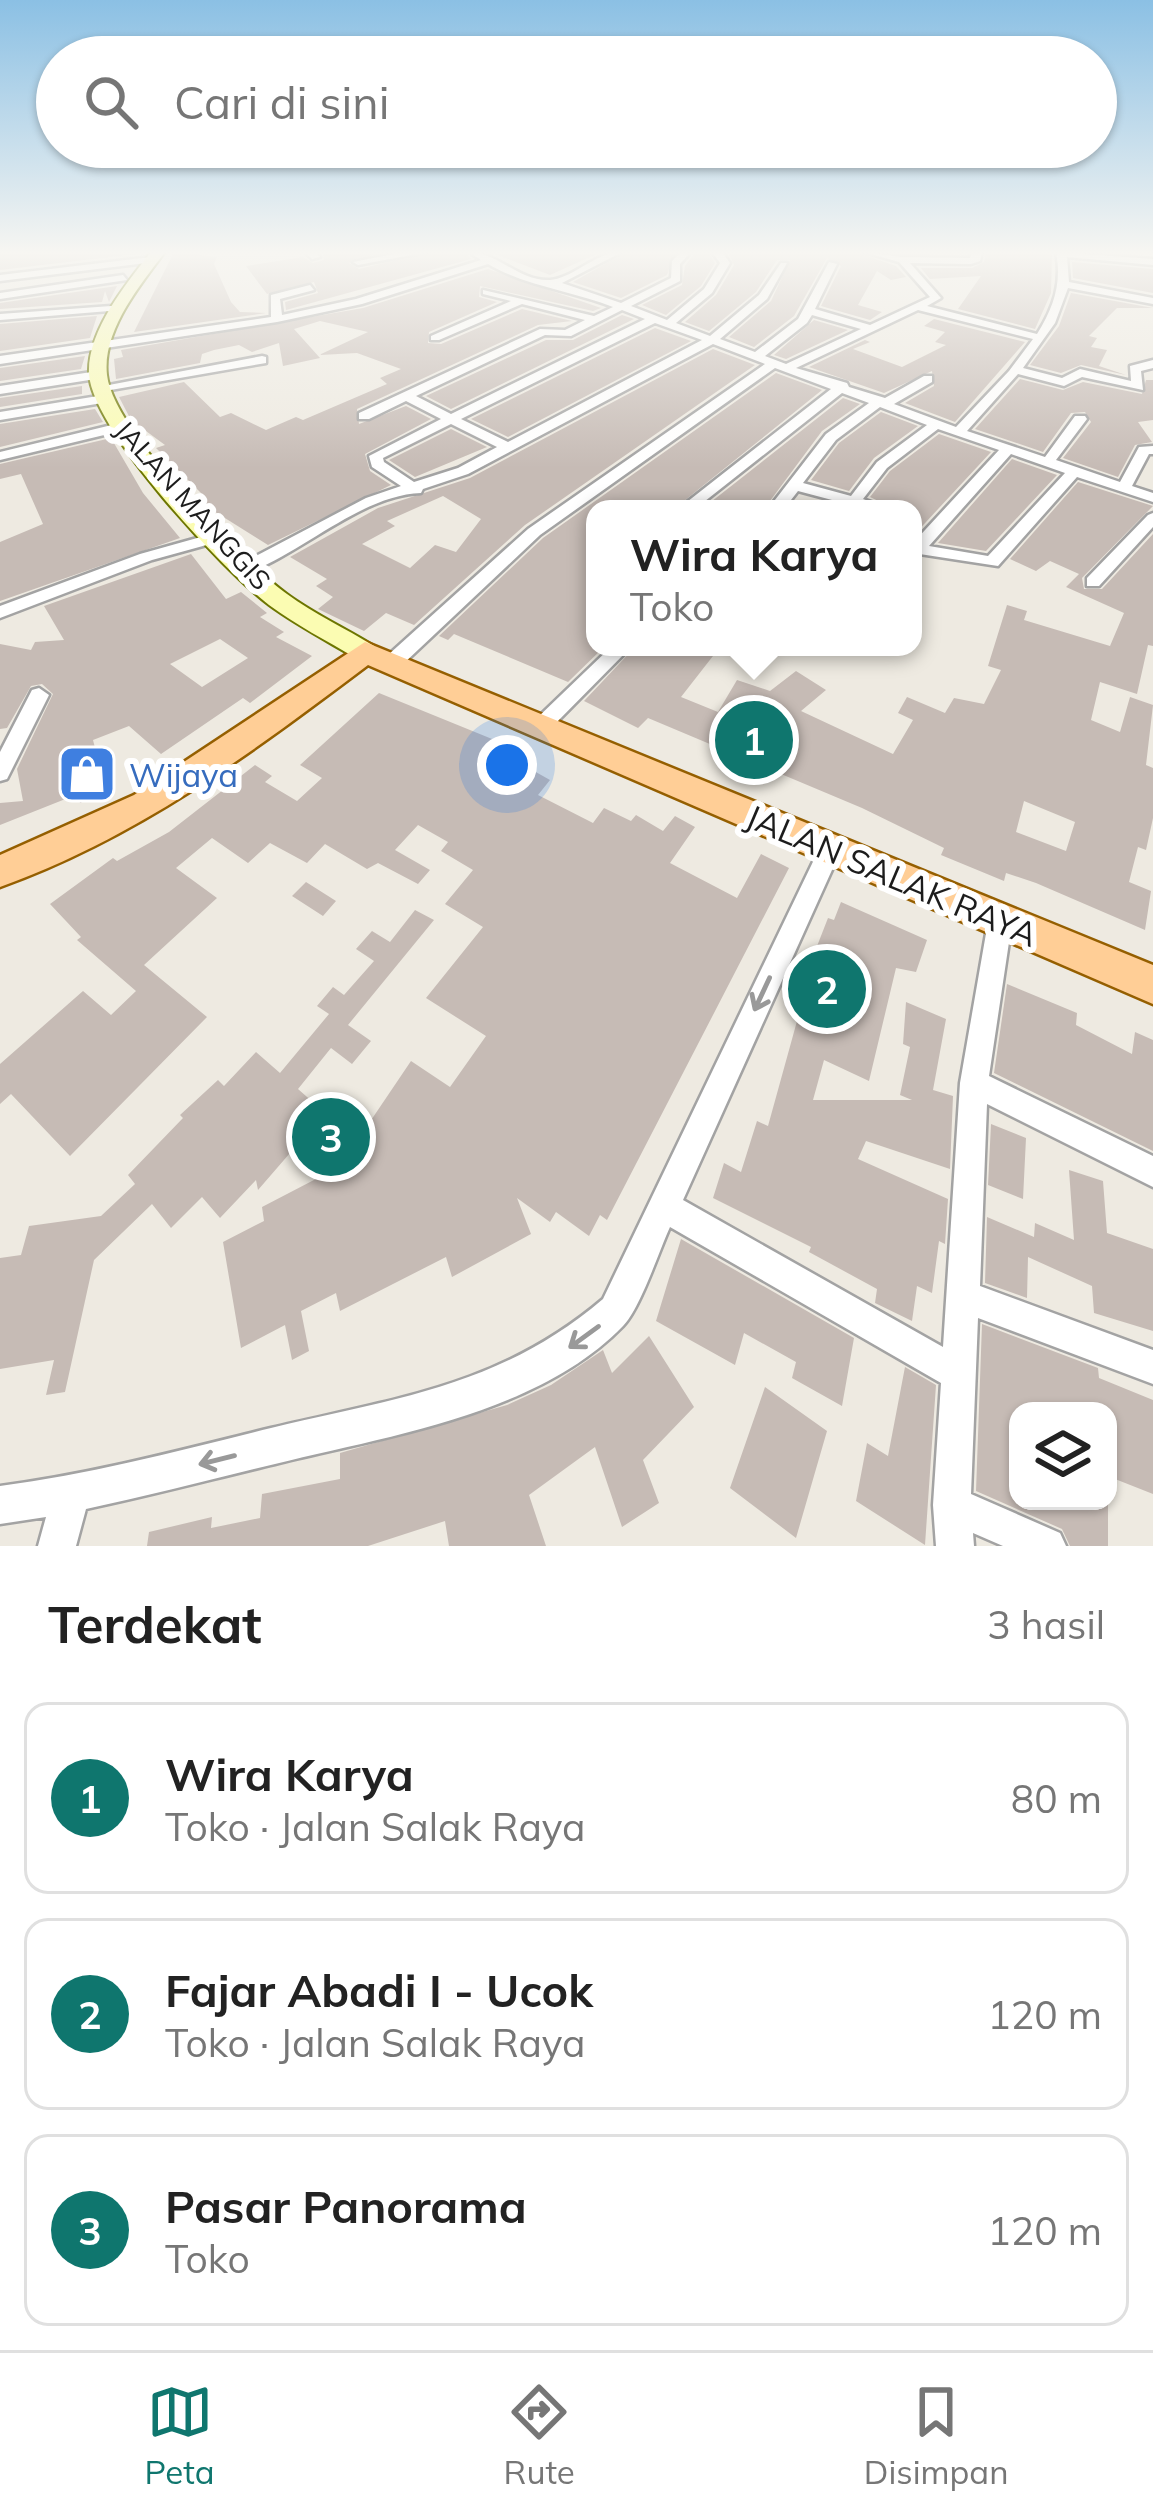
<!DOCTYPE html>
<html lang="id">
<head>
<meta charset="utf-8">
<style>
	:root { --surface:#fff; --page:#f2f2f2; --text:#222; --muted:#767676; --line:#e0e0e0; --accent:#0f766e }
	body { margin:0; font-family:Mulish,sans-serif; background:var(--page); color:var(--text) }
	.controls { position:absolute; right:36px; bottom:36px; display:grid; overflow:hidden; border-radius:24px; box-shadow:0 3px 9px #0004 }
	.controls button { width:108px; height:108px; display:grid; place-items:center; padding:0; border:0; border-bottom:3px solid var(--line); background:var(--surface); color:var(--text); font:60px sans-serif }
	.you { position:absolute; left:507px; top:765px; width:42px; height:42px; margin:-30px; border:9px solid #fff; border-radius:50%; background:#1a73e8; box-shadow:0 0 0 18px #1a73e833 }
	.badge { display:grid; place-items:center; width:78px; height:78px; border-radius:50%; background:var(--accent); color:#fff; font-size:39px; font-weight:700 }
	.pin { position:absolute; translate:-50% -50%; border:6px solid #fff; box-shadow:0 3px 12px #0006 }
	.popup { position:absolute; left:586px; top:500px; width:336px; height:156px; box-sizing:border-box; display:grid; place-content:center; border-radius:24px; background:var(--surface); filter:drop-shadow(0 3px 9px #0005); font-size:39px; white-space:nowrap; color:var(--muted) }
	.popup b { font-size:45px; color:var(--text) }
	.popup::after { content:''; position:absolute; left:50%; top:100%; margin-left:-24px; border:24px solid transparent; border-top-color:var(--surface) }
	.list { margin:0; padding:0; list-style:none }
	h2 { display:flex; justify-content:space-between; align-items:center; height:156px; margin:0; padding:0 48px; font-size:51px }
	h2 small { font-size:39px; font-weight:400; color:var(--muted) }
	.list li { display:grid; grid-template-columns:78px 1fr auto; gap:36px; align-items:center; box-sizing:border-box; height:192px; margin:0 24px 24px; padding:0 24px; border:3px solid var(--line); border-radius:24px }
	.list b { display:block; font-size:45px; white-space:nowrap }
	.list p { margin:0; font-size:39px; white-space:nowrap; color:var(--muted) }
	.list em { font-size:39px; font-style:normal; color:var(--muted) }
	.icon { flex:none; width:66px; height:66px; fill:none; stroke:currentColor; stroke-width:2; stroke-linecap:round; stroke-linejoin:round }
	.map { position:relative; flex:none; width:1153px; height:1546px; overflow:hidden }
	.search { position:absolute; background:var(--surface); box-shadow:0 3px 9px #0004; left:36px; right:36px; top:36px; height:132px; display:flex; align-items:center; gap:30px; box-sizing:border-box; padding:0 42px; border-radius:66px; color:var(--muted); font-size:45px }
	.sheet { height:804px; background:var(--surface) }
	nav { display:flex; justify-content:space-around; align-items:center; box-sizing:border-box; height:168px; border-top:3px solid var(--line); background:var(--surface); font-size:33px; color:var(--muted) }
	nav a { display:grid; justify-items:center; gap:6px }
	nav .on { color:var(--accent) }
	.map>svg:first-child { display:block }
</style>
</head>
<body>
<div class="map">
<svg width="1153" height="1546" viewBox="0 0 1153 1546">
	<rect width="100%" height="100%" fill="#eeeae1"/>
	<path fill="#c6bbb5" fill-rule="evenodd" d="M144 252V253L0 270V254Z
		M174 252 217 257 214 264 231 302 240 312 266 313 134 332Z
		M381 252 349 263 359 269 431 252H465L471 259 286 310 285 302 318 293 314 282 267 294 246 266 303 257 313 263 324 260 323 254Z
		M490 252H601L550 275Z
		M626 252H675L667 275 621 298 573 282Z
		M695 252H708L715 263 701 286 666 315 642 305 682 285 685 266Z
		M728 252H856L896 266 906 277 891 280 877 271 858 305 882 312 870 320 821 306 841 266 827 258 794 316 754 347 729 337 771 301 790 260H777L756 292 709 331 685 322 716 295 734 265Z
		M986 252 1052 255 1051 293 1035 329 958 309 981 276 930 279 921 268H972L984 262Z
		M1072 262 1153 269V293L1073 278Z
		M488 269 601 308 593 311 480 286 479 297 497 302 429 332 428 343 441 344 522 309 572 321 538 325 357 409 359 424 406 406 431 419 365 454 370 471 391 485 268 545 193 498 202 494 156 448 165 445 131 420 119 397 184 382 220 417 231 413 266 430 296 417 303 420 387 384 380 378 401 369 357 353 319 355 368 332 320 321 294 329 320 358 283 366 279 343 252 352 239 345 214 350 202 354 200 363 116 379 114 359 123 357 121 350 363 308Z
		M117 286 109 302 105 291 102 302 0 309V303Z
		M1071 293 1153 308H1117L1089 336 1097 338 1091 347 1107 350 1099 366 1126 375 1081 365 1061 373 1030 365 1059 326Z
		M622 315 634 319 451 409 426 396 546 340H573Z
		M97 316 90 338 0 351V324Z
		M934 319 1025 342 955 422 905 403 934 386 932 371 884 393 809 367 865 340 870 342 853 349 902 367 946 345 935 342 945 332 924 326Z
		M814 320 848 330 786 359 774 355Z
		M655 328 691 341 508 437 471 419Z
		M713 349 755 365 525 525 414 625 386 613 364 631 318 609 333 597 316 586 327 579 290 557 378 508 470 478ZM443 496 481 519 456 552 435 545 410 568 362 544 395 526 387 521Z
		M85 356 81 369 0 381V368Z
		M776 373 822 390 674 509H595V647H604L568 682 454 634 448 640 439 636 543 538Z
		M1020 379 1063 390 1083 382 1142 394 1146 380H1153V420L1138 422 1152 442 1135 445 1118 477 1063 458 1091 422 1085 412 1071 413 1043 452 975 429Z
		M82 386V394L0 407V398Z
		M843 398 860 404 822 431 764 509H702Z
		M95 409 103 422 0 447V424Z
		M881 412 918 426 874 458 849 491 811 480 839 443Z
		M451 429 487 447 415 477 389 460Z
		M939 434 991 452 913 536V509H895L870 497 890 471Z
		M111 438 143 493 180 538 0 601V542L43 524 21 474 0 479V464Z
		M1012 459 1057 475 986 551 938 543Z
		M1078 482 1153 506 1082 578 1084 589H1102L1153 534V646L1148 645 1137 694 1100 682 1091 720 1120 732 1130 697 1153 705 1146 765 1153 768V818L1146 850 1138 847 1129 882 1151 891 1145 930 1036 883 1006 873 1004 881 941 855 944 848 862 808 648 718 638 728 584 701 635 647H720L681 697 718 712 737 680 770 691 796 671 826 690 801 711 893 754 913 720 898 713 907 697 945 713 954 698 984 704 1001 670 988 666 1007 605 1027 611 1024 620 1110 646 1124 613 1066 587 1079 574 1050 561 1036 571 1010 559ZM1024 801 1075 822 1066 851 1016 832Z
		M191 554 226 599 241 592 267 613 260 617 284 632 276 637 312 656 250 703 243 698 161 754 129 726 93 740 106 791 80 803 78 794 0 825V803L23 801 17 769 53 694 42 684 31 686 7 728 0 729V644L31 650 35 642 64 640 44 606ZM220 639 248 658 202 687 170 664Z
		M379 693 497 741 478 761 523 784 534 771 550 780 538 795 593 823 604 808 631 821 636 815 663 831 675 816 695 827 670 863 737 898 761 854 789 868 607 1220 600 1215 589 1236 556 1212 550 1222 517 1198 531 1234 452 1277 446 1257 340 1311 336 1293 301 1311 309 1351 292 1360 285 1325 241 1348 223 1242 264 1221 262 1207 337 1168 303 1138 258 1190 256 1180 220 1218 202 1197 171 1228 152 1204 94 1260 65 1392 46 1395 54 1360 0 1369V1258L21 1255 29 1226 101 1216 135 1184 128 1175 183 1118 180 1115 218 1080 224 1086 256 1052 280 1073 329 1014 317 1006 333 987 344 995 374 961 356 949 372 931 390 942 415 910 434 920 348 1025 371 1041 352 1064 331 1048 298 1089 357 1141 411 1061 450 1087 486 1036 426 998 483 927 445 904 473 870 441 851 448 842 418 825 395 850 430 870 418 884 378 863 367 869 325 844 307 863 270 843 248 863 212 838 176 868 217 898 144 965 207 1017 70 1156 11 1094 0 1104V1064L83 991 111 1015 136 991 77 940 81 937 50 904 113 858 117 861 169 832 255 765 272 776 265 782 297 801 322 778 300 765Z
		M306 882 336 901 323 916 292 896Z
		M841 902 927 940 916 972 896 968 869 1081 824 1060 813 1100H912L900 1095 910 1047 903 1044 906 1002 946 1019 933 1090 953 1096 950 1169 866 1141 858 1159 948 1199 945 1244 939 1241 932 1293 917 1286 912 1321 875 1303 877 1289 809 1252 811 1247 713 1198 724 1163 741 1172 757 1121 768 1126 802 1003 796 1000 828 918 834 920Z
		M1007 984 1077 1013 1076 1025 1132 1054 1135 1032 1153 1040V1151L994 1073Z
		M991 1124 1026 1138 1023 1199 988 1185Z
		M1069 1170 1103 1181 1107 1233 1153 1249V1331L1094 1313 1092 1286 1028 1257 1027 1298 985 1283 987 1217 1034 1237 1035 1223 1074 1240Z
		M681 1239 854 1338 842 1406 792 1378 796 1362 744 1333 735 1365 656 1321Z
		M982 1324 1098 1368 1099 1378 1153 1400V1494L1115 1479 1109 1411H1018V1501H1108V1546H1070L1062 1529 976 1491Z
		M649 1336 694 1407 643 1460 659 1503 622 1527 595 1447 529 1495 546 1546H449L445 1521 368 1546H147L149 1532 212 1517 211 1528 260 1518 262 1494 340 1479V1453L507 1405 551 1385 603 1350 612 1373Z
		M905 1367 936 1385 925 1545 856 1501 867 1443 888 1456Z
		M765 1387 827 1431 796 1538 730 1488Z"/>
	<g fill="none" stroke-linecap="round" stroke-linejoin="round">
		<defs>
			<path id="street" d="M305 252H315L320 257 312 259Z
				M404 252H427L358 265 353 262Z
				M469 252C497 252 520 282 550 280 574 278 595 252 622 252L562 283 621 303 671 278 672 261 681 252H691L680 264V281L631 306 667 320 704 289 720 263 712 252H722L730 263 712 293 676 323 710 336 759 295 781 263H787L767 299 720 339 755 352 798 319 829 262 837 264 815 309 870 325 930 297 899 262 864 252 902 257 970 258 972 252H982L980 261 971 264 910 263 941 298 927 306 1037 334C1054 307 1062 283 1056 252L1153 259V265L1067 257 1069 282 1153 298V304L1068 288 1055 323 1023 368 1062 378 1080 369 1131 381 1130 366 1153 360V368L1141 371 1143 390 1082 377 1064 386 1018 374 967 431 1045 457 1075 416H1085L1087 419 1056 460 1120 482 1139 447 1153 446V454H1149L1132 486 1153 493V502L1077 477 998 566 913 553V543L999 450 938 429 887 468 863 499 891 509H866L798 491 784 509H768L826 434 869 403 842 393 695 509H678L831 389 775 368 540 535 402 665 395 666 386 660 388 655 528 529 765 364 713 344 468 474 423 489 421 493C361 495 301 554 245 574L239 573V565L366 498 401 486 372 467 369 456 441 419 406 401 369 419H359V413L540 329 565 330 585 320 522 304 439 340H431V336L511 301 483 294V290L594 316 613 307C572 291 525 286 488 264L362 304 277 322 0 364V356L271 317V295L310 285 314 290 280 299 282 315 356 299 481 260ZM622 310 645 319 451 414 416 396 545 335 571 336ZM918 310 1033 339 1009 371 956 427 894 404 932 382V376H924L885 398 849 387 847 383 796 368ZM812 315 861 329 786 364 765 356 807 323ZM655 323 702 340 508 442 461 419ZM880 407 927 425 877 462 851 496 803 483 836 440ZM451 424 497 447 458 468 414 482 384 462 383 458ZM1011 454 1065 473 988 556 929 546Z
				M151 257 154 262 0 281V275Z
				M123 275 127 280 0 299V293Z
				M125 305 121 310 0 320V314Z
				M262 356 266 357V363L99 392 93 388Z
				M98 371 104 375 102 378 0 394V386Z
				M104 395 108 396V402L0 420V412Z
				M120 423 125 424V430L0 460V452Z
				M1153 513V527L1099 586H1087V578L1148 515Z
				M215 533 223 538 221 541 152 560 0 618V606L140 554Z
				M611 647H631L549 730H535L532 725 535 720Z
				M39 688 49 695 7 779 0 781V752L32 690Z
				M830 840 838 843 841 850 683 1200 943 1347 960 1083 988 922 991 914 1000 911 1009 914 1012 922 989 1076 1153 1156V1187L987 1104 980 1286 1153 1350V1384L978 1318 971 1494 1060 1533 1066 1546H1003L973 1533 974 1546H936L933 1505 941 1383 670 1227C659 1251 640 1309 623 1326 538 1414 388 1436 275 1464 212 1479 149 1496 86 1509L76 1546H38L46 1517 0 1524V1486C92 1474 181 1450 271 1428 397 1398 501 1386 603 1299L822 843Z"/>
			<path id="secondary" d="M151 252H165C140 285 102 331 107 375 113 431 240 560 287 594 314 614 345 628 374 646L378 652 374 658H356C327 641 296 625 269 605 223 570 92 430 89 374 87 331 126 284 151 252Z"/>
			<path id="primary" d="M365 642 1153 965V1004L368 665C251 753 139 837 0 887V855L134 795Z"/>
		</defs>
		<use href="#street" stroke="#a3a3a3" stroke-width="5"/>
		<use href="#secondary" stroke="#6d7600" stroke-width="4"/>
		<use href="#primary" stroke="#955f00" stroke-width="5"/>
		<use href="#street" fill="#fff" fill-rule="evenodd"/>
		<use href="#secondary" fill="#fbfcb2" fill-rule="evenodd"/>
		<use href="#primary" fill="#ffce96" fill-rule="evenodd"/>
	</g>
	<defs><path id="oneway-shaft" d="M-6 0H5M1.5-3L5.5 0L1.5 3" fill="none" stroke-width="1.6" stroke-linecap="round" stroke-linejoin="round" transform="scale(3)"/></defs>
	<g stroke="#999">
		<use href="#oneway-shaft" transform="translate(762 994) rotate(115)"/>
		<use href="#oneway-shaft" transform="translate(584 1337) rotate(144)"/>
		<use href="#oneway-shaft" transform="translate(217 1460) rotate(166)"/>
	</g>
	<linearGradient id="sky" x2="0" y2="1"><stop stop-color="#8bc0e4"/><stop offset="0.54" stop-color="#f7f6f2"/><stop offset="1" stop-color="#f7f6f2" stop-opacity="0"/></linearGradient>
	<rect width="1153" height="468" fill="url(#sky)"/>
	<defs>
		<symbol id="shop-square" viewBox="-11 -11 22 22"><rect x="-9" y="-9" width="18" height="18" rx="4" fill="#3f7fe0" stroke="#fff"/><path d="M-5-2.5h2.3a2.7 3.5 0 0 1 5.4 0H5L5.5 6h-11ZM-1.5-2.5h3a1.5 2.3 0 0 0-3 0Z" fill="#fff"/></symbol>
	</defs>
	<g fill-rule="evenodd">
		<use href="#shop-square" x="54" y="741" width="66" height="66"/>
	</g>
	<g text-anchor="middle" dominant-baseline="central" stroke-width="12" stroke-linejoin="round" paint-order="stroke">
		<g font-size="27" fill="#1c1c1c" stroke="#fff">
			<text transform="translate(193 505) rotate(48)">JALAN MANGGIS</text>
		</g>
		<g font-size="33" fill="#366cbe" stroke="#fff" text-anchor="start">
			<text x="129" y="774">Wijaya</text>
		</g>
		<g font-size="33" fill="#1c1c1c" stroke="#fff">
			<text transform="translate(892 875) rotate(23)">JALAN SALAK RAYA</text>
		</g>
	</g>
</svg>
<div class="controls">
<button><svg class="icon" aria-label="layers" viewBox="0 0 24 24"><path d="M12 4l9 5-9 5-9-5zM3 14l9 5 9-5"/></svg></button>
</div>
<div class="you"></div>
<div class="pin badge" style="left:754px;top:740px">1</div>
<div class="popup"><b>Wira Karya</b>Toko</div>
<div class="pin badge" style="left:827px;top:989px">2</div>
<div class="pin badge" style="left:331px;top:1137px">3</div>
<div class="search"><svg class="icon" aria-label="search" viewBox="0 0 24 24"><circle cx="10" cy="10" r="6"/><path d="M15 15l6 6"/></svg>Cari di sini</div>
</div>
<section class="sheet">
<h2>Terdekat<small>3 hasil</small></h2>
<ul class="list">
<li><span class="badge">1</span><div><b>Wira Karya</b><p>Toko · Jalan Salak Raya</p></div><em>80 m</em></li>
<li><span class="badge">2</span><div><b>Fajar Abadi I - Ucok</b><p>Toko · Jalan Salak Raya</p></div><em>120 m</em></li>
<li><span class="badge">3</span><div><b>Pasar Panorama</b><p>Toko</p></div><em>120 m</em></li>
</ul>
</section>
<nav>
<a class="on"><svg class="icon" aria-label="map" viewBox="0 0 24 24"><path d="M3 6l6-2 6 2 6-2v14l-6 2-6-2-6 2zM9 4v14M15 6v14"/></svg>Peta</a>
<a><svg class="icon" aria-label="directions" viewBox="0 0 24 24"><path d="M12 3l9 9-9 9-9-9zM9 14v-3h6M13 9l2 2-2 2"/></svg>Rute</a>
<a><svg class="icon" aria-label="saved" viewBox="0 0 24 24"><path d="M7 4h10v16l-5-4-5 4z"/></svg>Disimpan</a>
</nav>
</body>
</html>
